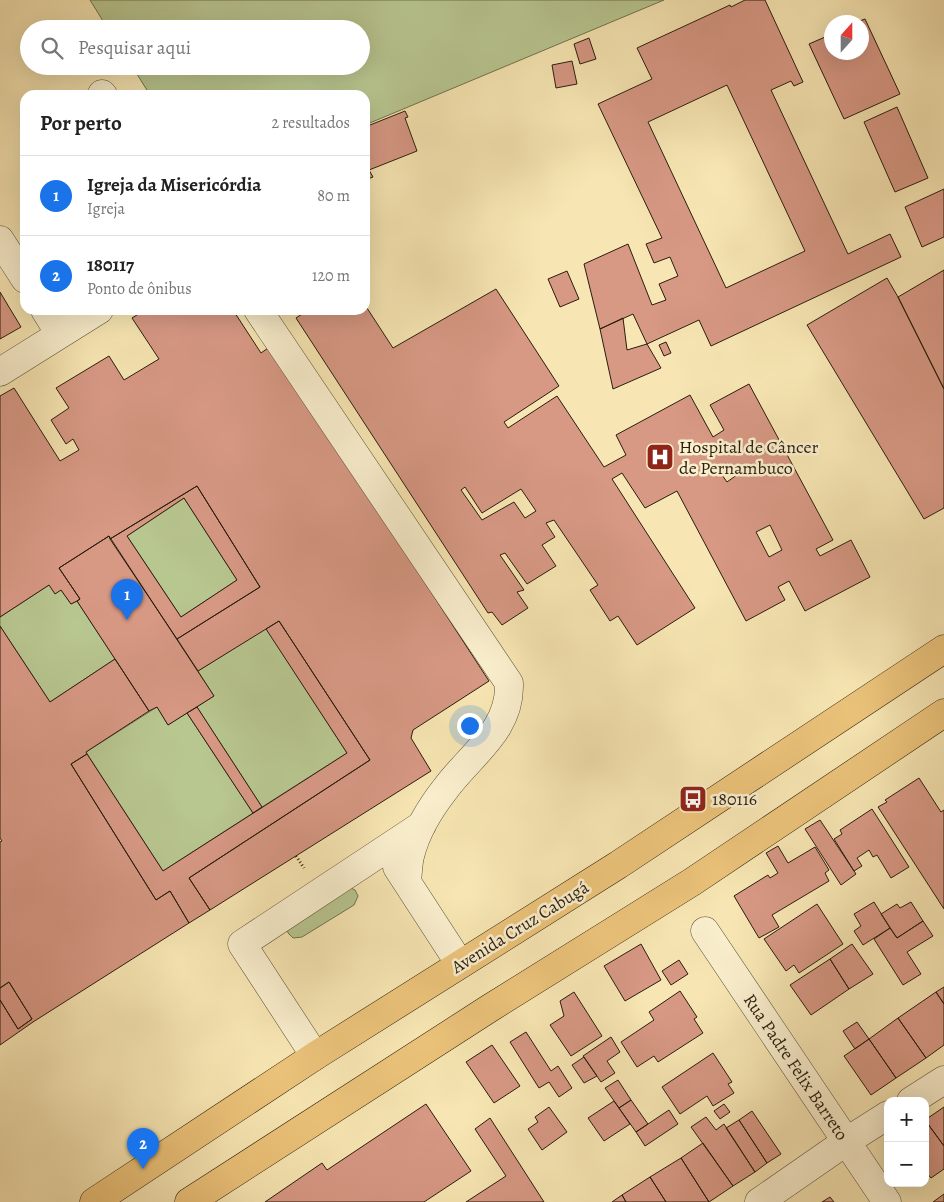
<!DOCTYPE html>
<html lang="pt">
<head>
<meta charset="utf-8">
<style>
	:root { --surface:#fff; --page:#f6f6f6; --text:#222; --muted:#767676; --line:#e0e0e0; --accent:#1a73e8 }
	body { margin:0; font-family:Alegreya,serif; background:var(--page); color:var(--text) }
	.controls { position:absolute; right:15px; bottom:15px; display:grid; overflow:hidden; border-radius:10px; box-shadow:0 5px 20px #0002 }
	.controls button { width:45px; height:45px; display:grid; place-items:center; padding:0; border:0; border-bottom:1px solid var(--line); background:var(--surface); color:var(--text); font:25px sans-serif }
	.compass { position:absolute; left:824px; top:15px; width:45px; height:45px; border-radius:50%; background:var(--surface); box-shadow:0 5px 20px #0002; rotate:21deg }
	.you { position:absolute; left:469px; top:725px; width:18px; height:18px; margin:-12px; border:4px solid #fff; border-radius:50%; background:#1a73e8; box-shadow:0 0 0 8px #1a73e833 }
	.badge { display:grid; place-items:center; width:32px; height:32px; border-radius:50%; background:var(--accent); color:#fff; font-size:16px; font-weight:700 }
	.pin { position:absolute; translate:-50% -41px; filter:drop-shadow(0 1px 2px #0008) }
	.pin::after { content:''; position:absolute; top:26px; width:18px; height:15px; background:inherit; clip-path:polygon(0 0,100% 0,50% 100%) }
	.list { margin:0; padding:0; list-style:none }
	h2 { display:flex; justify-content:space-between; align-items:center; height:65px; margin:0; padding:0 20px; font-size:21px }
	h2 small { font-size:16px; font-weight:400; color:var(--muted) }
	.list li { display:grid; grid-template-columns:32px 1fr auto; gap:15px; align-items:center; box-sizing:border-box; height:80px; padding:0 20px; border-top:1px solid var(--line) }
	.list b { display:block; font-size:19px; white-space:nowrap }
	.list p { margin:0; font-size:16px; white-space:nowrap; color:var(--muted) }
	.list em { font-size:16px; font-style:normal; color:var(--muted) }
	.icon { flex:none; width:28px; height:28px; fill:none; stroke:currentColor; stroke-width:2; stroke-linecap:round; stroke-linejoin:round }
	.map { position:relative; flex:none; width:944px; height:1202px; overflow:hidden }
	.search { position:absolute; background:var(--surface); box-shadow:0 5px 20px #0002; left:20px; top:20px; width:350px; height:55px; display:flex; align-items:center; gap:12px; box-sizing:border-box; padding:0 18px; border-radius:28px; color:var(--muted); font-size:19px }
	.panel { position:absolute; background:var(--surface); box-shadow:0 5px 20px #0002; left:20px; top:90px; width:350px; height:225px; border-radius:15px }
	.map>svg:first-child { display:block }
</style>
</head>
<body>
<div class="map">
<svg width="944" height="1202" viewBox="0 0 944 1202">
	<rect width="100%" height="100%" fill="#f7e6b3"/>
	<filter id="stains"><feTurbulence type="fractalNoise" baseFrequency=".004" numOctaves="4"/><feColorMatrix values="0 0 0 0 .2 0 0 0 0 .09 0 0 0 0 .02 0 0 0 .5 -.17"/></filter>
	<radialGradient id="worn" r=".72"><stop offset=".6" stop-color="#630" stop-opacity="0"/><stop offset="1" stop-color="#630" stop-opacity=".3"/></radialGradient>
	<path fill="#b8c690" stroke="#70724e" d="M90 0H664L365 125V95H150L132 66H361V29H108Z
		M184 498 237 580 181 617 127 536Z
		M49 585 61 590 71 604 77 601 115 659 50 702 0 626V617Z
		M266 628 347 753 262 807 197 707 214 696 198 671Z
		M157 707 168 725 187 713 253 813 163 871 86 752Z
		M349 887 355 890 358 896 354 905 302 937 293 938 288 933 287 927Z"/>
	<path fill="#d79884" stroke="#291d0d" fill-rule="evenodd" d="M745 0H765L803 82 794 86 791 81 771 90 848 254 890 234 901 257 711 346 699 320 647 344 633 314 600 329 584 264 628 244 652 305 666 300 659 284 678 276 670 257 654 263 646 244 662 238 598 104 652 79 637 48 730 5 731 7ZM727 85 805 251 726 288 648 122Z
		M865 19 900 94 844 119 809 44 832 34V52H862V22H857Z
		M589 38 596 59 580 64 574 44Z
		M572 61 577 84 556 88 552 65Z
		M897 107 928 178 895 192 864 122Z
		M405 111 408 117 405 118 417 151 369 170 373 177 365 180V127Z
		M944 189V237L922 247 905 207Z
		M944 270V389L898 297Z
		M567 271 579 299 560 307 548 279Z
		M887 278 898 297 944 389V508L924 519 807 325Z
		M496 289 559 386 504 422 508 428 557 396 604 467 626 455 616 435 690 395 713 437 724 430 710 405 749 384 833 540 816 549 820 556 851 540 870 577 805 611 789 581 778 587 785 600 746 621 677 491 645 508 622 473 612 479 695 608 637 645 618 616 610 621 590 590 598 585 554 520 546 523 555 537 542 545 556 566 527 584 505 553 500 555 524 590 517 592 528 608 502 625 492 612 488 613 296 318 308 310H365V305L393 348ZM665 459 668 464 659 469 657 464ZM737 465 741 472 727 482 722 475ZM465 487 482 513 521 489 536 511 525 518 514 502 482 520 461 490ZM770 525 782 550 769 557 756 532Z
		M0 292 21 327 0 339Z
		M145 310H233L261 353 271 346 489 681 413 730 411 738 431 771 210 910 189 878 370 760 279 621 198 671 177 639 260 587 197 486 110 539 109 536 59 568 80 599 77 601 71 604 61 590 55 594 49 585 0 617V396L14 388 60 461 79 450 73 439 66 444 51 420 69 408 56 388 109 356 124 380 159 359 132 318Z
		M623 318 627 350 647 344 661 368 613 389 600 329Z
		M666 342 671 353 664 356 659 345Z
		M197 486 260 587 177 639 110 539ZM184 498 237 580 181 617 127 536Z
		M109 536 214 696 168 725 157 707 149 711 77 601 80 599 59 568Z
		M279 621 370 760 189 878 210 910 189 923 170 891 156 900 71 764 87 754 163 871 347 753 266 629Z
		M0 626 50 702 115 659 149 711 86 752 87 754 71 764 156 900 170 891 189 923 33 1022 0 1045V1000L18 1029 32 1019 9 982 0 988V842L2 841 0 838Z
		M197 707 262 807 253 813 187 713Z
		M919 778 941 812 944 810V909L878 807 887 802 885 800Z
		M872 809 909 867 891 878 877 855 873 857 869 850 857 858 862 866 854 871 834 839 842 834 840 830Z
		M820 820 856 874 841 885 805 829Z
		M778 846 788 863 815 847 829 870 825 873 829 881 772 915 779 927 759 938 734 896 768 875 770 878 778 873 766 853Z
		M874 902 890 928 863 945 854 931 861 926 854 914Z
		M911 902 923 921 897 938 881 914 897 904 900 908Z
		M817 904 843 944 799 973 794 965 786 971 764 939Z
		M923 921 933 936 907 952 921 974 903 985 874 939 890 928 897 938Z
		M641 944 661 980 625 1001 604 966Z
		M852 944 873 974 849 989 830 959Z
		M830 959 849 989 811 1015 790 985Z
		M679 960 688 974 671 985 662 971Z
		M9 982 32 1019 18 1029 0 1000V988Z
		M944 987V1004L936 992Z
		M680 991 697 1017 694 1019 703 1033 658 1062 654 1056 637 1067 621 1042 654 1020 649 1012Z
		M574 992 602 1036 571 1056 550 1025 564 1016 560 1001Z
		M936 992 944 1004V1045L926 1058 898 1018Z
		M898 1018 926 1058 896 1078 869 1039Z
		M857 1022 869 1039 855 1049 843 1031Z
		M526 1032 551 1071 558 1066 572 1088 559 1097 549 1082 539 1088 510 1042Z
		M611 1037 620 1052 607 1061 615 1073 601 1082 583 1056Z
		M869 1039 896 1078 871 1095 844 1056Z
		M492 1045 520 1086 494 1103 466 1062Z
		M713 1053 732 1082 728 1084 734 1093 713 1106 707 1096 680 1114 662 1087Z
		M584 1057 597 1076 584 1083 572 1065Z
		M618 1080 631 1100 619 1108 605 1088Z
		M631 1100 648 1124 636 1132 619 1108Z
		M614 1101 630 1124 604 1141 588 1118Z
		M426 1104 471 1171 424 1202H265L322 1163 327 1170Z
		M724 1104 730 1112 720 1119 714 1111Z
		M549 1107 567 1132 542 1150 528 1129 538 1122 535 1117Z
		M944 1107V1146L925 1120Z
		M669 1110 678 1124 645 1146 636 1132Z
		M752 1111 781 1154 767 1163 739 1120Z
		M706 1117 716 1130 724 1124 755 1172 733 1186 691 1127Z
		M490 1118 544 1202H466L506 1176 475 1129Z
		M739 1120 767 1163 755 1172 726 1128Z
		M925 1120 944 1146V1169L931 1178 925 1171Z
		M703 1143 733 1186 709 1202 681 1158Z
		M681 1158 709 1202H666L650 1177Z
		M650 1177 666 1202H626L622 1195Z
		M944 1194V1202H933Z
		M622 1195 626 1202H612Z
		M830 1197 834 1202H822Z"/>
	<g fill="none" stroke-linecap="round" stroke-linejoin="round">
		<defs>
			<path id="minor" d="M102 94 103 95
				M0 240 25 279
				M45 310 60 334
				M258 310 509 683C511 730 471 754 446 788 431 807 416 831 410 856 408 864 408 873 407 882
				M0 372 99 310
				M397 867 460 964
				M705 931 887 1202
				M315 1056 242 944 422 825
				M911 1101 944 1080
				M759 1202 847 1141 888 1115"/>
			<path id="major" d="M94 1202 315 1056 618 865 944 649
				M189 1202 490 1008 692 882 944 713"/>
		</defs>
		<use href="#minor" stroke="#5c4f36" stroke-width="29"/>
		<use href="#major" stroke="#291d0d" stroke-width="29"/>
		<path stroke="#291d0d" stroke-width="3" stroke-dasharray="1 2.5" stroke-linecap="butt" d="M296 856 304 868"/>
		<use href="#minor" stroke="#faefce" stroke-width="28"/>
		<use href="#major" stroke="#ecc37a" stroke-width="28"/>
	</g>
	<defs>
		<symbol id="hospital-square" viewBox="-11 -11 22 22"><rect x="-9" y="-9" width="18" height="18" rx="4" fill="#8f2418" stroke="#faefce"/><path d="M-5-5h3v3.5h4V-5h3V5h-3V1.5h-4V5h-3Z" fill="#fff"/></symbol>
		<symbol id="bus-square" viewBox="-11 -11 22 22"><rect x="-9" y="-9" width="18" height="18" rx="4" fill="#8f2418" stroke="#faefce"/><path d="M-5-6H5V4H4V6H2V4H-2V6H-4V4H-5ZM-3.5-4V0h7V-4ZM-3.5 1.2v1.5H-2V1.2ZM2 1.2v1.5H3.5V1.2Z" fill="#fff"/></symbol>
	</defs>
	<g fill-rule="evenodd">
		<use href="#hospital-square" x="644" y="441" width="32" height="32"/>
		<use href="#bus-square" x="677" y="783" width="32" height="32"/>
	</g>
	<g text-anchor="middle" dominant-baseline="central" stroke-width="5" stroke-linejoin="round" paint-order="stroke">
		<g font-size="18" fill="#291d0d" stroke="#faefce" text-anchor="start">
			<text x="679" y="447">Hospital de Câncer<tspan x="679" dy="21">de Pernambuco</tspan></text>
			<text x="712" y="799">180116</text>
		</g>
		<g font-size="18" fill="#291d0d" stroke="#faefce">
			<text transform="translate(520 927) rotate(-32)">Avenida Cruz Cabugá</text>
			<text transform="translate(796 1067) rotate(56)">Rua Padre Felix Barreto</text>
		</g>
	</g>
	<rect width="100%" height="100%" filter="url(#stains)"/>
	<rect width="100%" height="100%" fill="url(#worn)"/>
</svg>
<div class="controls">
<button>+</button>
<button>−</button>
</div>
<svg class="compass" viewBox="-18 -18 36 36"><path d="M0-13l5 13h-10z" fill="#e53935"/><path d="M0 13l5-13h-10z" fill="#767676"/></svg>
<div class="you"></div>
<div class="pin badge" style="left:127px;top:620px">1</div>
<div class="pin badge" style="left:143px;top:1169px">2</div>
<div class="search"><svg class="icon" aria-label="search" viewBox="0 0 24 24"><circle cx="10" cy="10" r="6"/><path d="M15 15l6 6"/></svg>Pesquisar aqui</div>
<section class="panel">
<h2>Por perto<small>2 resultados</small></h2>
<ul class="list">
<li><span class="badge">1</span><div><b>Igreja da Misericórdia</b><p>Igreja</p></div><em>80 m</em></li>
<li><span class="badge">2</span><div><b>180117</b><p>Ponto de ônibus</p></div><em>120 m</em></li>
</ul>
</section>
</div>
</body>
</html>
